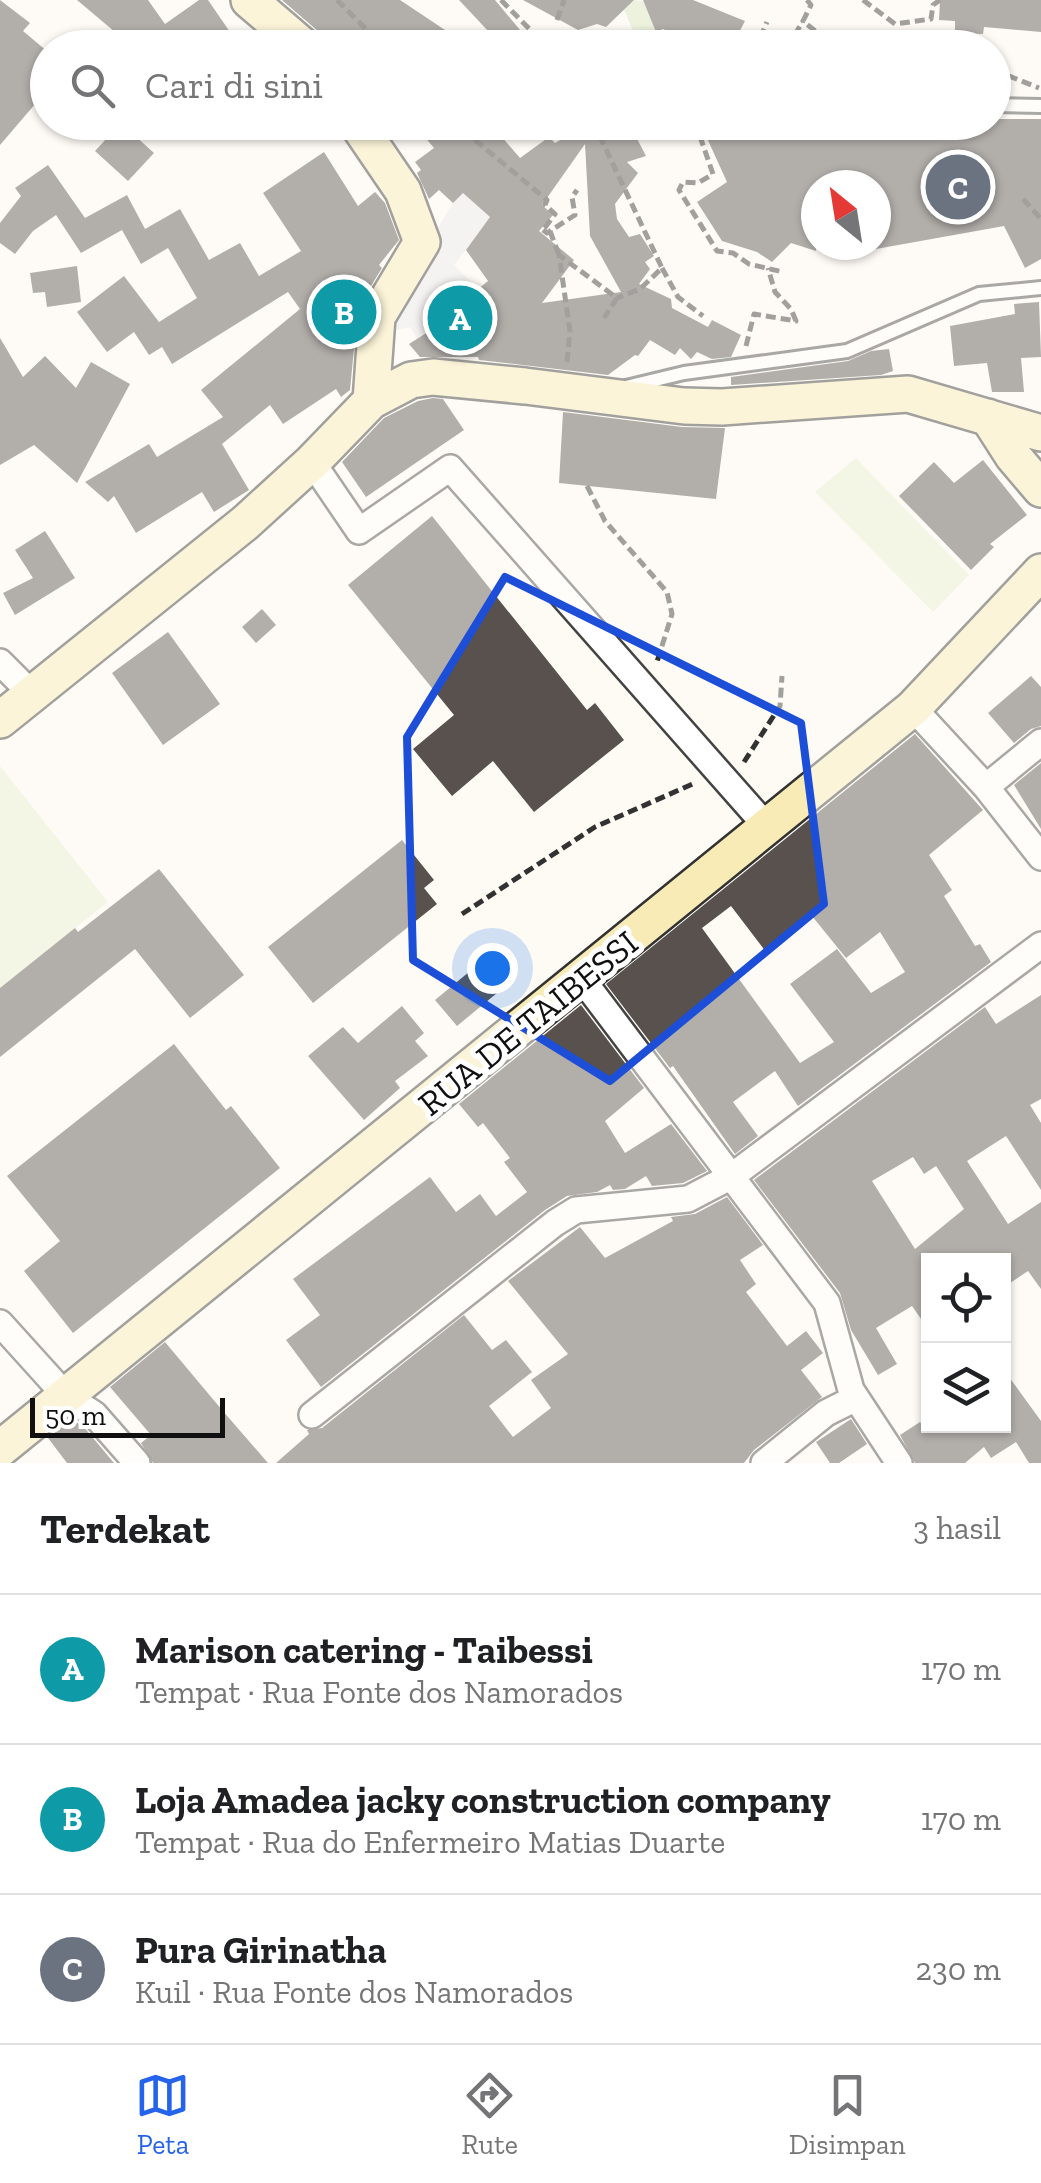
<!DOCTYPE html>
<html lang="id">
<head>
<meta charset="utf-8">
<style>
	:root { --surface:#fff; --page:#f2f2f2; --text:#202124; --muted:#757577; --line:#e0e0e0; --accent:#2563eb }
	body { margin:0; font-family:"Zilla Slab",serif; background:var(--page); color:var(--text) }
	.controls { position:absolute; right:30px; bottom:30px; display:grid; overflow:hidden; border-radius:0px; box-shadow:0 2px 8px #0004 }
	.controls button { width:90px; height:90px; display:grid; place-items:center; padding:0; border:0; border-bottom:2px solid var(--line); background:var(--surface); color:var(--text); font:50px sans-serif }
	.compass { position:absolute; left:801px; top:170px; width:90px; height:90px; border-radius:50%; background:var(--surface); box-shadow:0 2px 8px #0004; rotate:330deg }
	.scale { position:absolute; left:30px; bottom:25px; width:195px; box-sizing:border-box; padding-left:10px; border:5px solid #101010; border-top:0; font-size:28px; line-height:35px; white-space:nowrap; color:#101010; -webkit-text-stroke:8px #fff; paint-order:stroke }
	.you { position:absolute; left:492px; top:968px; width:35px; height:35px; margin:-25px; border:8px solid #fff; border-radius:50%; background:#1a73e8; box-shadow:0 0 0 15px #1a73e833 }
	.badge { display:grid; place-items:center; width:65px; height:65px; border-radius:50%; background:var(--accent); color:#fff; font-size:32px; font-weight:700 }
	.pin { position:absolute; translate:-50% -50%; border:5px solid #fff; box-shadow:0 2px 10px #0006 }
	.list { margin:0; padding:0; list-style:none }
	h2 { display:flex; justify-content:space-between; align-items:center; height:130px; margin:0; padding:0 40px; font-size:42px }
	h2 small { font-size:32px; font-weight:400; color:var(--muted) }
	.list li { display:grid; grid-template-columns:65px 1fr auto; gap:30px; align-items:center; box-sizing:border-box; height:150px; padding:0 40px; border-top:2px solid var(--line) }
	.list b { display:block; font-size:38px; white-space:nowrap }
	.list p { margin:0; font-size:32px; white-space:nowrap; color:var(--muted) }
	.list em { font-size:32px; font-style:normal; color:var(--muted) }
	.icon { flex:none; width:55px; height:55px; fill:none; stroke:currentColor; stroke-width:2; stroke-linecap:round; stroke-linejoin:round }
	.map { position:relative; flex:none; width:1041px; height:1463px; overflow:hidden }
	.search { position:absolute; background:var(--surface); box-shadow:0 2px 8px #0004; left:30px; right:30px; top:30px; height:110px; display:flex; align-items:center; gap:25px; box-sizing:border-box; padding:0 35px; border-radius:55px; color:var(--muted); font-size:38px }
	.sheet { height:580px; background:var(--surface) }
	nav { display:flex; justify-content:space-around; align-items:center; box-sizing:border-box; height:140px; border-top:2px solid var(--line); background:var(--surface); font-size:28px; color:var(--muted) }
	nav a { display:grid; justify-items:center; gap:5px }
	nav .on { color:var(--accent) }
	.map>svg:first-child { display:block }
</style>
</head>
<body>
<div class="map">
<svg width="1041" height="1463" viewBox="0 0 1041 1463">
	<rect width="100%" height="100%" fill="#fefbf5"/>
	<path fill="#ece6ee" d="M463 193 501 227 475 238 454 265 475 286 426 324 430 329 417 339 410 327 392 331 383 318 453 203Z"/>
	<path fill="#d7e6c0" d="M632 0 643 1 657 32 638 42 622 5Z"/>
	<path fill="#e7eed1" d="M856 458 969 575 933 612 815 492Z
		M0 766 108 902 0 988Z"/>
	<path fill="#58514e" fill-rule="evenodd" d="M0 0 30 23 23 31 48 52V89L0 145Z
		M77 0H148L165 24 199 0H208L241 48H134Z
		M282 0H400L472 48H326L319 32Z
		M459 0H495L535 48H504Z
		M523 0H634L606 27 597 24 578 30Z
		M643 0H693L745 21 731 48H687L689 42 663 29 656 32Z
		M940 0H1041V32L984 27 983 34 955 33V21L939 20Z
		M994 119H1041V259L1025 268 1004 226 876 249V185H816V251L791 243 772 262 757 252 722 241 697 202 727 182 706 136 853 122H994Z
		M412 122H489L520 158 549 137 555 143 584 126V122H601L596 130 602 141 620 124 632 129 646 156 627 162 638 173 615 204 617 219 629 237 640 234 654 256 645 262 650 269 639 284 671 299 672 308 708 327 712 320 741 335 731 357 712 359 697 352 691 359 680 348 675 355 650 340 638 356 635 355 608 375 479 360 478 357H420L409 344 431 330 426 325 468 291 471 295 488 281 466 250 490 217 463 193 453 203 439 190 429 199 417 173 421 170 415 162 434 148ZM585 144 590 236 621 292 542 303 574 260 539 231 553 215 542 205Z
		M121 123 154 153 128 181 95 151Z
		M324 152 358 206 375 192 385 203 399 240 379 265 382 268 358 307 350 390 341 397 336 389 283 424 270 405 222 444 249 490 214 512 202 492 136 533 114 496 108 502 85 482 149 444 157 457 223 417 201 390 300 309 288 292 172 364 162 347 149 355 134 332 107 352 77 312 124 276 159 322 197 298 168 248 141 264 122 230 81 253 56 215 33 231 15 254 0 243V223L21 196 15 188 48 165 85 218 127 195 145 229 180 209 209 260 240 243 259 276 301 251 263 193Z
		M77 266 81 302 47 307 45 292 33 293 30 273Z
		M1039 302 1041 357 1021 358 1024 392H992L987 363 954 366 950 326 1015 314 1014 304Z
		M0 338 23 377 45 356 76 388 91 362 130 384 77 483 34 445 0 465Z
		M889 349 893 371 881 375 731 385V377L848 361 871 351Z
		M433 398 443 399 464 430 366 497 342 462 384 418 418 401Z
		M563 412 682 427 725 428 716 499 559 483Z
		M983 460 1027 515 990 544 994 547 971 570 899 496 934 462 954 483Z
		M432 516 587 710 595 703 624 740 534 812 493 761 452 796 413 749 454 715 348 585Z
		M45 531 75 578 15 615 3 593 33 578 15 550Z
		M262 609 276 625 256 643 242 627Z
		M168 632 220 704 163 745 112 673Z
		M1031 676 1041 687V726L1031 729 1014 743 988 713Z
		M915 734 983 810 929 855 952 890 944 896 975 946 980 944 991 962 798 1106 775 1071 733 1102 758 1136 735 1154 673 1066 670 1068 606 984ZM731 906 766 952 812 916 846 958 880 932 905 972 871 993 837 949 790 984 834 1042 800 1063 702 928Z
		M1041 763V829L1014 785Z
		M402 840 434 880 424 888 437 904 313 1003 268 947Z
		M159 869 244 975 190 1018 135 949 0 1057V988L75 928 78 932Z
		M475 967 497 993 457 1026 435 1000Z
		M1041 995V1099L1030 1105 1041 1123V1190L1006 1136 967 1161 1008 1224 1041 1202V1289L1028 1271 1004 1287V1260H928V1329L912 1306 876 1328 897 1364 878 1375 851 1330 840 1293 754 1180 985 1007 996 1024ZM913 1157 924 1174 936 1166 964 1209 915 1249 872 1181Z
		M581 1005 644 1088 605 1121 625 1153 671 1124 707 1171 683 1183 652 1186 646 1176 625 1189 613 1190 610 1185 597 1192 567 1196 545 1210 321 1387 286 1340 320 1315 293 1279 430 1177 456 1212 480 1194 496 1216 527 1192 504 1162 510 1158 483 1123 478 1127 459 1104Z
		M402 1006 424 1033 415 1041 428 1056 395 1081 400 1088 364 1120 308 1056 343 1027 358 1043Z
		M174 1044 226 1110 231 1106 280 1168 73 1333 24 1271 60 1241 7 1176Z
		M727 1197 763 1245 740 1260 756 1284 746 1292 787 1346 806 1331 823 1353 801 1370 822 1397 754 1450 744 1463H276L309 1434 307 1430 322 1428 464 1315 492 1350 506 1340 532 1372 489 1406 513 1437 551 1408 531 1380 568 1354 508 1281 580 1227 605 1258 673 1221 671 1217 695 1214Z
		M165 1342 222 1410 268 1463H153L141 1443 151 1435 110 1387Z
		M1004 1370 1041 1421V1463H1029L1016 1442 991 1458 984 1447 965 1463H915L900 1435 920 1422 923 1426H1004Z
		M71 1419 83 1426 114 1463H67L48 1438Z
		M851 1419 867 1444 839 1463H830L816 1442Z"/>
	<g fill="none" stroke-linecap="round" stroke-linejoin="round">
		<defs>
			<path id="lane" d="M994 105 1041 106
				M735 124 750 122
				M626 387 684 373 847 351 979 294 1041 288"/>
			<path id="street" d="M312 462 359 531 450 468 768 828
				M0 662 32 694
				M913 708 986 787 1041 857
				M986 787 1041 742
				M582 979 827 1303 851 1390 899 1463
				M0 1323 66 1396 94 1414 137 1463
				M312 1415 555 1223 576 1210 688 1199 732 1176 1041 945
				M764 1463 826 1413 856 1398"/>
			<path id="secondary" d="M249 0 305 48
				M356 122 403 191 422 242 377 317 371 401
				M988 417 1013 456 1041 489
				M0 720 245 523 312 462 371 401 411 380 433 377 525 386 684 406 722 407 908 394 1041 433
				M0 1449 913 708 1041 572"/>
		</defs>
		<use href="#lane" stroke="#434343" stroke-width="18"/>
		<use href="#street" stroke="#434343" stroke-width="30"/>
		<use href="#secondary" stroke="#323232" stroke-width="40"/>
		<path stroke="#323232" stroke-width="5" stroke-dasharray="10 5" stroke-linecap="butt" d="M337 0 376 39
			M501 0 548 48
			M807 0 811 5 803 21 836 48
			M863 0 895 24 931 19 933 5 940 0
			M557 20 564 0
			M731 47 732 48
			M367 48 376 39 391 48
			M397 48 402 42 409 48
			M750 48 758 43 767 22
			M787 48 803 21
			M907 48 926 42 938 48
			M994 70 1039 88
			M475 122 463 130 547 200 545 205 555 214 543 230
			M593 122 662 268 640 289 617 298
			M695 122 713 174 698 183 683 182 679 190 717 251 733 253 749 264 783 272
			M1023 199 1041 219
			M543 230 547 233 575 215 572 197 577 190
			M550 231 559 255
			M662 268 678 297 703 316
			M746 346 754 314 796 321 791 309 775 292 768 268
			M567 362 570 331 559 255 617 298 604 318
			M587 486 605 521 667 592 672 614 656 665
			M744 762 780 706 782 676
			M462 914 595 827 695 783"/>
		<use href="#lane" stroke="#fff" stroke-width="12"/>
		<use href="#street" stroke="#fff" stroke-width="25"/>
		<use href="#secondary" stroke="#f8ebb6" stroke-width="35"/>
	</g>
	<path d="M0 0H1041V1463H0ZM505 577 801 723 824 904 610 1081 413 960 407 737Z" fill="#fefbf5" fill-opacity=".55" fill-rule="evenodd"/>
	<path fill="none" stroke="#1d4ed8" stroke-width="8" stroke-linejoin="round" d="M505 577 801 723 824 904 610 1081 413 960 407 737Z"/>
	<g text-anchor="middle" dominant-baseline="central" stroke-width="10" stroke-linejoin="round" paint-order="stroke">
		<g font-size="35" fill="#101010" stroke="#fff">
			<text transform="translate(528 1023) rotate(-39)">RUA DE TAIBESSI</text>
		</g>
	</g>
</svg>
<div class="controls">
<button><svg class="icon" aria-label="locate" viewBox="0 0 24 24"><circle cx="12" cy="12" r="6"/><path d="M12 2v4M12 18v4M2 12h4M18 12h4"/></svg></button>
<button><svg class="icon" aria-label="layers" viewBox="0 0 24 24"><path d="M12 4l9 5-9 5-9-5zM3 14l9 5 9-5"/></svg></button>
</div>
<svg class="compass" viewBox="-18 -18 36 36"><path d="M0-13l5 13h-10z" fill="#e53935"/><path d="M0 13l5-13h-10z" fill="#757577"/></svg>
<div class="scale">50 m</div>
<div class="you"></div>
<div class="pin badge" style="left:460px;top:318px;background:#0f9aa8">A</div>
<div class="pin badge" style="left:344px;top:312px;background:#0f9aa8">B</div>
<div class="pin badge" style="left:958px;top:187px;background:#6b7280">C</div>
<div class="search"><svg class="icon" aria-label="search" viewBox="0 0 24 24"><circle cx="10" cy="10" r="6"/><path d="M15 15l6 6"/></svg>Cari di sini</div>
</div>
<section class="sheet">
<h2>Terdekat<small>3 hasil</small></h2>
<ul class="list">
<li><span class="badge" style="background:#0f9aa8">A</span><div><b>Marison catering - Taibessi</b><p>Tempat · Rua Fonte dos Namorados</p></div><em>170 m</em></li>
<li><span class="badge" style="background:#0f9aa8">B</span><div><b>Loja Amadea jacky construction company</b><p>Tempat · Rua do Enfermeiro Matias Duarte</p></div><em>170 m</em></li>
<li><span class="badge" style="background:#6b7280">C</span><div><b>Pura Girinatha</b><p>Kuil · Rua Fonte dos Namorados</p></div><em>230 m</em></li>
</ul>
</section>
<nav>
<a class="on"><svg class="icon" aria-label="map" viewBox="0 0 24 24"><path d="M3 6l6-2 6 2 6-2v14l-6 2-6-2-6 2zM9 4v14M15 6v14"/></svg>Peta</a>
<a><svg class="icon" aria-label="directions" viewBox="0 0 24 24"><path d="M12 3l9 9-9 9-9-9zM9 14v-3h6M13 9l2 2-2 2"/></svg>Rute</a>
<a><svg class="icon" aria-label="saved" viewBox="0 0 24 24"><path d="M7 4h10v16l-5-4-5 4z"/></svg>Disimpan</a>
</nav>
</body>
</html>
